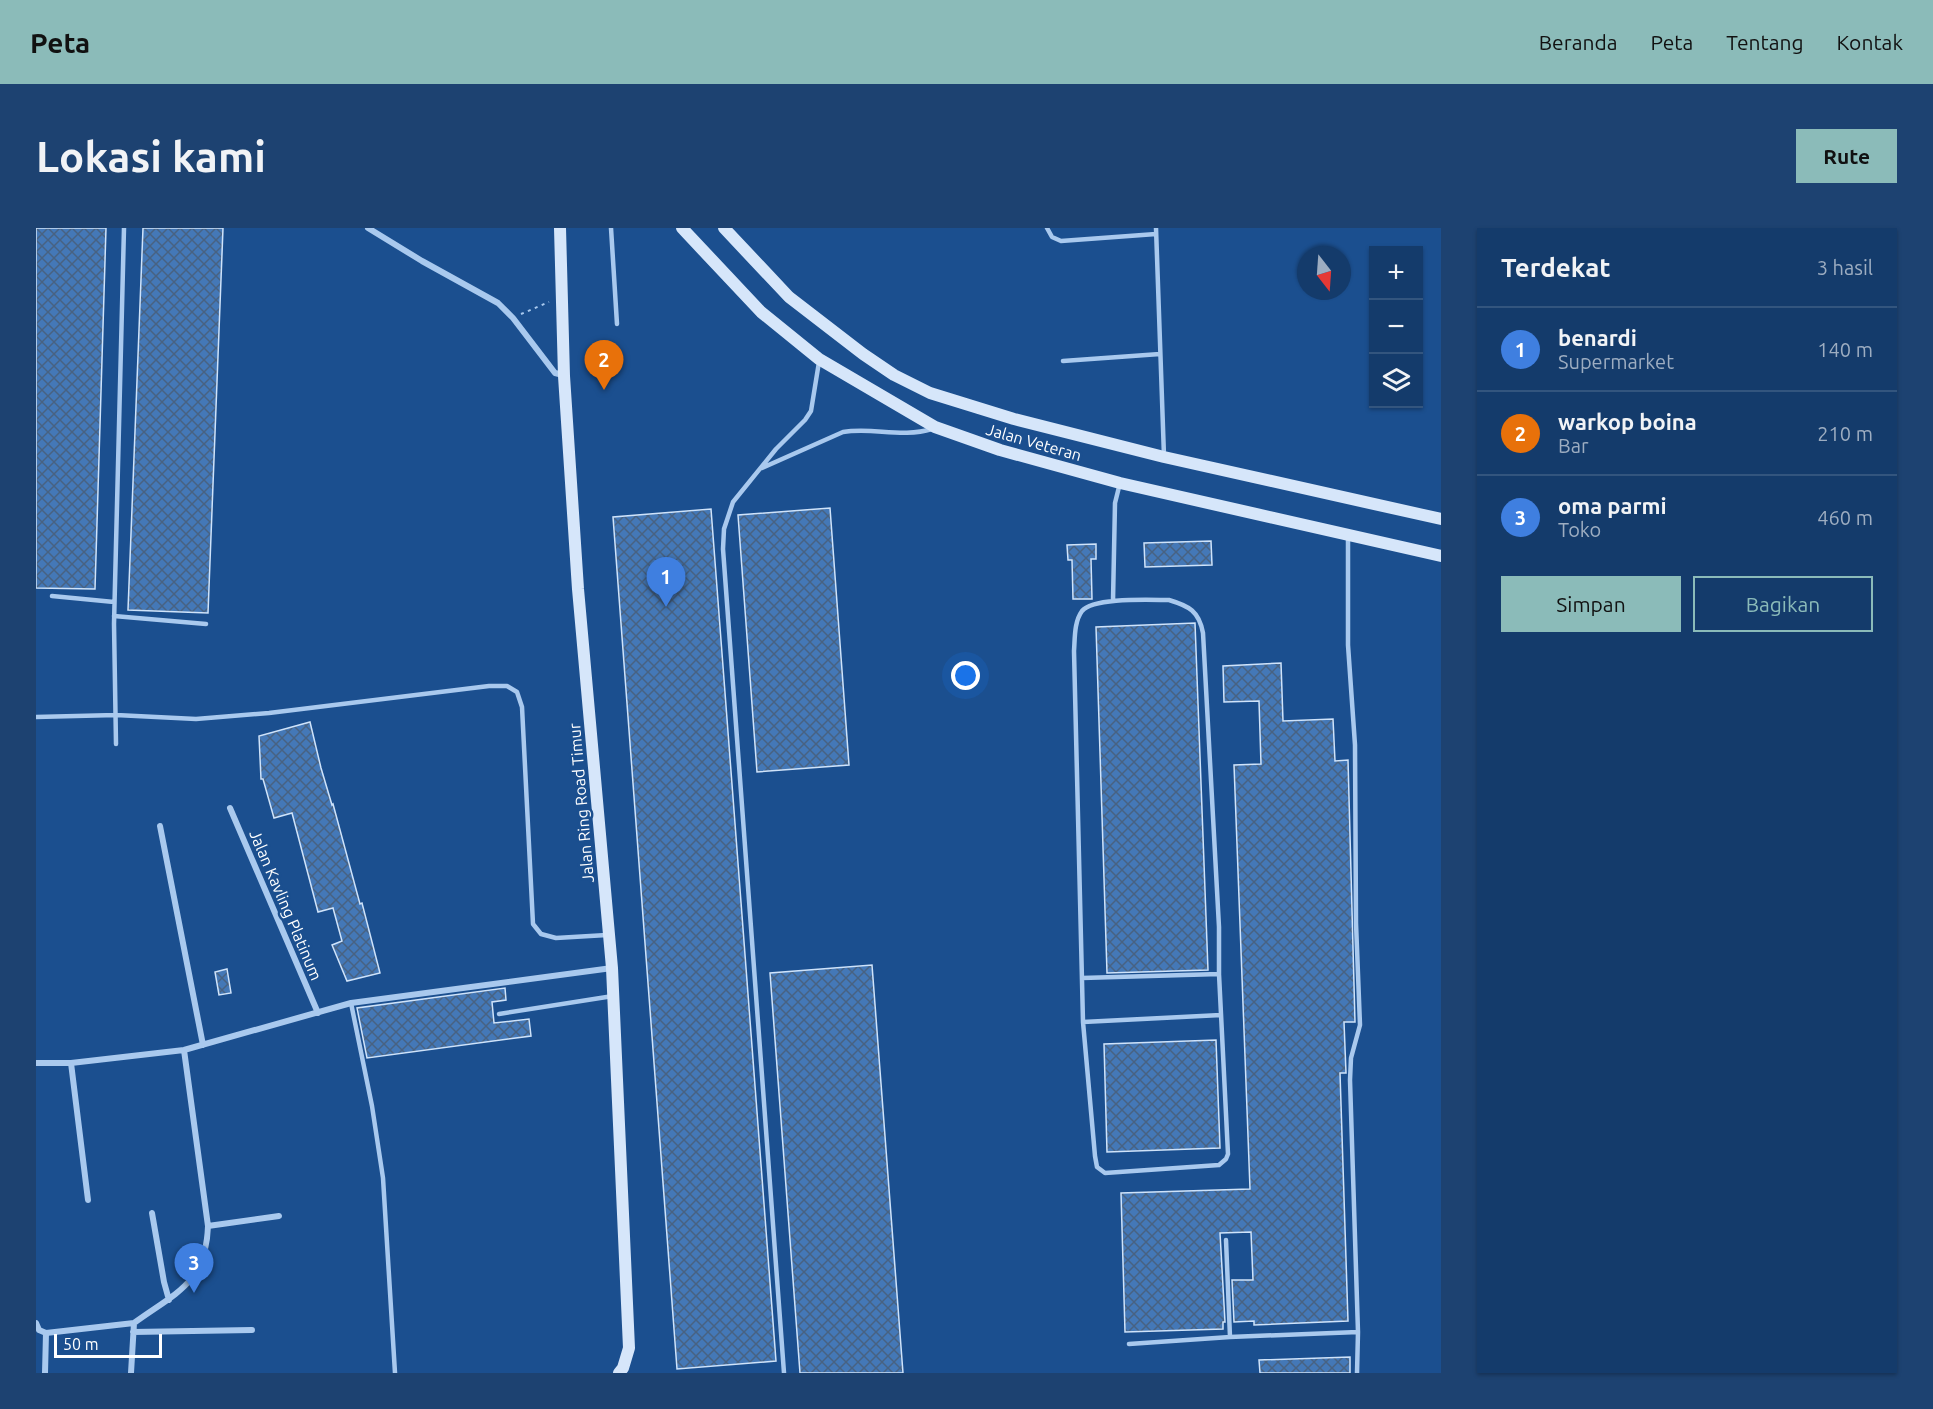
<!DOCTYPE html>
<html lang="id">
<head>
<meta charset="utf-8">
<style>
	:root { --surface:#143b6b; --page:#1d4271; --text:#f1f3f6; --muted:#9dadc1; --line:#33557e; --accent:#8bbbb9 }
	body { margin:0; font-family:Ubuntu,sans-serif; background:var(--page); color:var(--text) }
	.controls { position:absolute; right:18px; top:18px; display:grid; overflow:hidden; border-radius:0px; box-shadow:0 2px 4px #0004 }
	.controls button { width:54px; height:54px; display:grid; place-items:center; padding:0; border:0; border-bottom:2px solid var(--line); background:var(--surface); color:var(--text); font:30px sans-serif }
	.compass { position:absolute; left:1261px; top:18px; width:54px; height:54px; border-radius:50%; background:var(--surface); box-shadow:0 2px 4px #0004; rotate:163deg }
	.scale { position:absolute; left:18px; bottom:15px; width:108px; box-sizing:border-box; padding-left:6px; border:3px solid #fff; border-top:0; font-size:16px; line-height:21px; white-space:nowrap; color:#fff; -webkit-text-stroke:4px #1b4f8f; paint-order:stroke }
	.you { position:absolute; left:930px; top:448px; width:21px; height:21px; margin:-15px; border:4px solid #fff; border-radius:50%; background:#1a73e8; box-shadow:0 0 0 9px #1a73e833 }
	.badge { display:grid; place-items:center; width:39px; height:39px; border-radius:50%; background:var(--accent); color:#fff; font-size:20px; font-weight:700 }
	.pin { position:absolute; translate:-50% -50px; filter:drop-shadow(0 2px 3px #0008) }
	.pin::after { content:''; position:absolute; top:32px; width:21px; height:18px; background:inherit; clip-path:polygon(0 0,100% 0,50% 100%) }
	.list { margin:0; padding:0; list-style:none }
	h2 { display:flex; justify-content:space-between; align-items:center; height:78px; margin:0; padding:0 24px; font-size:26px }
	h2 small { font-size:20px; font-weight:400; color:var(--muted) }
	.list li { display:grid; grid-template-columns:39px 1fr auto; gap:18px; align-items:center; box-sizing:border-box; height:84px; padding:0 24px; border-top:2px solid var(--line) }
	.list b { display:block; font-size:22px; white-space:nowrap }
	.list p { margin:0; font-size:20px; white-space:nowrap; color:var(--muted) }
	.list em { font-size:20px; font-style:normal; color:var(--muted) }
	.actions { display:flex; gap:12px; padding:18px 24px }
	.actions a { flex:1; padding:14px 0; border:2px solid var(--accent); border-radius:0px; text-align:center; font-size:21px; color:var(--accent) }
	.actions .main { background:var(--accent); color:#111 }
	.icon { flex:none; width:33px; height:33px; fill:none; stroke:currentColor; stroke-width:2; stroke-linecap:round; stroke-linejoin:round }
	.map { position:relative; flex:none; width:1405px; height:1145px; overflow:hidden; border-radius:0px }
	header { display:flex; align-items:center; gap:36px; box-sizing:border-box; height:84px; padding:0 30px; background:var(--accent); color:#111 }
	header strong { font-size:28px }
	nav { display:flex; gap:33px; margin-inline-start:auto; font-size:21px }
	.intro { display:flex; align-items:center; justify-content:space-between; box-sizing:border-box; height:144px; padding:0 36px }
	h1 { margin:0; font-size:42px }
	.button { padding:15px 27px; border-radius:0px; background:var(--accent); color:#111; font-size:21px; font-weight:700 }
	main { display:flex; gap:36px; padding:0 36px }
	aside { flex:1; background:var(--surface); border-radius:0px; box-shadow:0 2px 4px #0004 }
	.map>svg:first-child { display:block }
</style>
</head>
<body>
<header>
<strong>Peta</strong>
<nav><a>Beranda</a><a>Peta</a><a>Tentang</a><a>Kontak</a></nav>
</header>
<div class="intro"><h1>Lokasi kami</h1><a class="button">Rute</a></div>
<main>
<div class="map">
<svg width="1405" height="1145" viewBox="0 0 1405 1145">
	<defs>
		<pattern id="building-cross-hatch" width="8" height="8" patternUnits="userSpaceOnUse" patternTransform="scale(1.5)"><rect width="8" height="8" fill="#4478b7"/><path d="M0 0l8 8M0 8l8-8" fill="none" stroke="#486282"/></pattern>
	</defs>
	<rect width="100%" height="100%" fill="#1b4f8f"/>
	<path fill="url(#building-cross-hatch)" stroke="#cfe3fa" stroke-width="1.5" d="M0 0H70L59 361 0 360Z
		M107 0H187L172 385 92 382Z
		M794 280 813 537 721 544 702 287Z
		M675 281 740 1133 641 1141 577 289Z
		M1175 313 1176 337 1109 339 1108 315Z
		M1060 316V331H1055L1056 371H1037L1036 332H1032L1031 317Z
		M1159 395 1172 742 1071 745 1060 399Z
		M1245 435 1247 493 1297 491 1299 533 1312 532 1319 794H1308L1310 845H1304L1312 1093 1218 1097V1093L1198 1094 1196 1052H1217L1215 1004 1184 1005 1189 1094H1187V1101L1089 1104 1085 965 1214 961 1198 537 1225 536 1223 473 1188 474 1187 438Z
		M274 494 285 540 296 577 297 576 324 676 326 675 344 745 311 753 296 717 306 713 297 680 282 684 256 585 238 590 227 551H225L223 508Z
		M836 737 867 1145H764L734 745Z
		M191 741 195 765 183 767 179 744Z
		M469 760 470 772 456 774 458 795 493 791 495 808 331 830 321 780Z
		M1180 812 1184 920 1071 924 1068 816Z
		M1314 1129V1145H1224L1223 1132Z"/>
	<g fill="none" stroke-linecap="round" stroke-linejoin="round">
		<path stroke="#a9c9ee" stroke-width="2" stroke-dasharray="3 4.5" stroke-linecap="butt" d="M485 86 513 74"/>
		<path stroke="#a9c9ee" stroke-width="4.5" d="M575 0 581 96
			M1011 0 1016 9 1025 13 1120 6
			M1120 0 1128 228
			M1027 133 1124 126
			M726 240 807 204C836 199 866 210 896 201
			M1312 307V417L1319 517 1320 695 1324 797 1315 830 1314 852 1322 1104 1321 1145
			M16 368 78 374
			M1133 372C1153 378 1163 383 1167 405L1183 699V746L1192 926 1190 931 1183 937 1069 945 1061 939 1059 928 1047 794 1038 423C1039 410 1038 394 1046 383 1057 369 1115 372 1133 372Z
			M1077 373 1079 275 1084 255
			M78 388 170 396
			M0 489 80 487 160 491 233 485 453 458H471L481 464 486 479 497 696 505 706 520 710 571 707
			M80 516 78 396 88 0
			M1046 750 1183 746
			M315 775 336 878 347 950 359 1145
			M463 786 577 768
			M1047 794 1185 787
			M1190 1012 1194 1109
			M1093 1116 1194 1109 1322 1104
			M748 1145 687 321 688 301 697 274 740 221 769 192 775 183 783 134"/>
		<path stroke="#a9c9ee" stroke-width="6" d="M332 0 386 33 462 75 477 90 519 145 527 147
			M194 580 282 785
			M124 598 167 817
			M0 835H35L148 822 315 775 576 740
			M35 835 52 972
			M116 985 128 1054 133 1072
			M172 998 243 988
			M0 1095 3 1102 10 1105 98 1095
			M97 1104 216 1102
			M9 1145 10 1105
			M95 1145 98 1095C139 1065 170 1056 172 998L148 822"/>
		<path stroke="#d6e6fa" stroke-width="12" d="M524 0 528 148 542 361 576 740 593 1120 587 1140 583 1145
			M646 0 725 84 783 131 899 199 964 222 1084 255 1405 328
			M688 0 753 69 827 126 858 147 894 165 978 191 1128 229 1405 291"/>
	</g>
	<g text-anchor="middle" dominant-baseline="central" stroke-width="5" stroke-linejoin="round" paint-order="stroke">
		<g font-size="16" fill="#fff" stroke="#1b4f8f">
			<text transform="translate(998 214) rotate(16)">Jalan Veteran</text>
			<text transform="translate(545 575) rotate(-95)">Jalan Ring Road Timur</text>
			<text transform="translate(250 677) rotate(67)">Jalan Kavling Platinum</text>
		</g>
	</g>
</svg>
<div class="controls">
<button>+</button>
<button>−</button>
<button><svg class="icon" aria-label="layers" viewBox="0 0 24 24"><path d="M12 4l9 5-9 5-9-5zM3 14l9 5 9-5"/></svg></button>
</div>
<svg class="compass" viewBox="-18 -18 36 36"><path d="M0-13l5 13h-10z" fill="#e53935"/><path d="M0 13l5-13h-10z" fill="#9dadc1"/></svg>
<div class="scale">50 m</div>
<div class="you"></div>
<div class="pin badge" style="left:630px;top:379px;background:#3f7fe0">1</div>
<div class="pin badge" style="left:568px;top:162px;background:#e8710a">2</div>
<div class="pin badge" style="left:158px;top:1065px;background:#3f7fe0">3</div>
</div>
<aside>
<h2>Terdekat<small>3 hasil</small></h2>
<ul class="list">
<li><span class="badge" style="background:#3f7fe0">1</span><div><b>benardi</b><p>Supermarket</p></div><em>140 m</em></li>
<li><span class="badge" style="background:#e8710a">2</span><div><b>warkop boina</b><p>Bar</p></div><em>210 m</em></li>
<li><span class="badge" style="background:#3f7fe0">3</span><div><b>oma parmi</b><p>Toko</p></div><em>460 m</em></li>
</ul>
<div class="actions"><a class="main">Simpan</a><a>Bagikan</a></div>
</aside>
</main>
</body>
</html>
